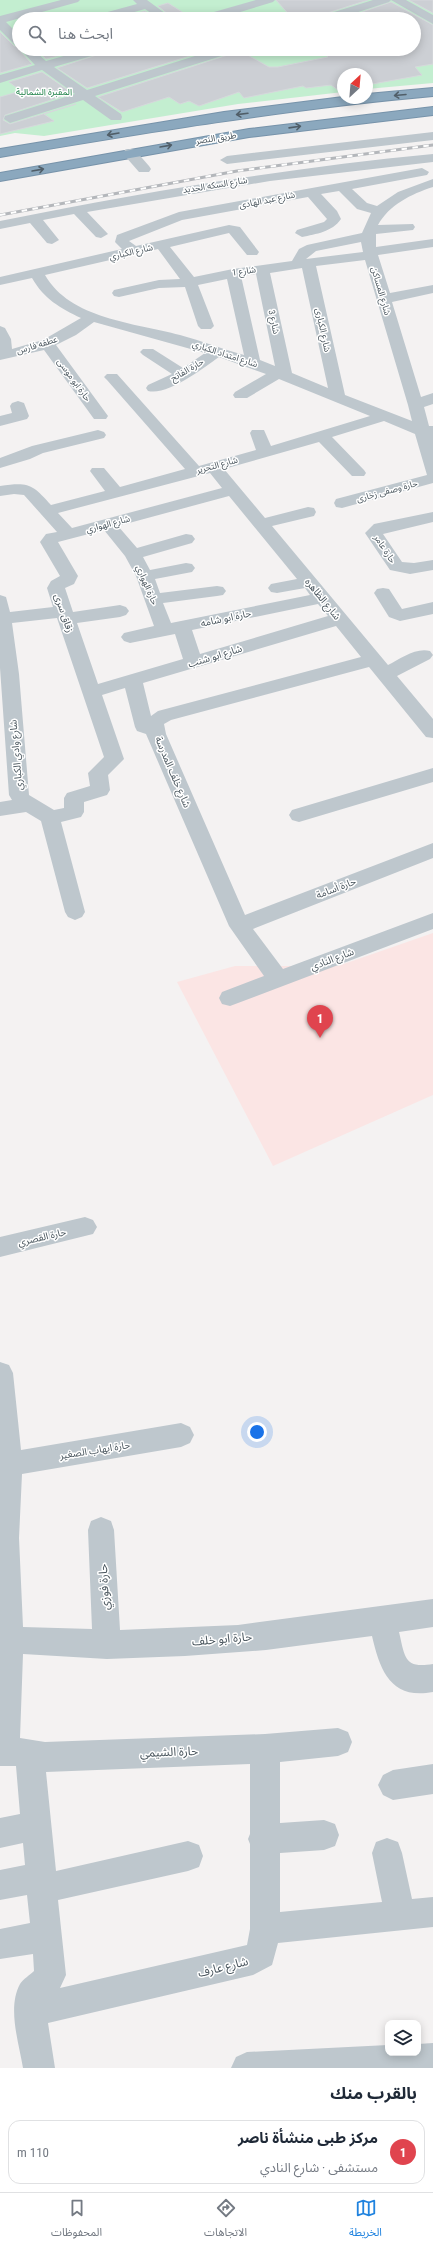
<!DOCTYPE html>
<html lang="ar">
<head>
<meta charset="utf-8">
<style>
	:root { --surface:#fff; --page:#f6f6f7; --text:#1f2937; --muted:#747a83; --line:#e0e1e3; --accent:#2083df }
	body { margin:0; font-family:"Roboto Condensed","Noto Sans Arabic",sans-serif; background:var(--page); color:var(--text); direction:rtl }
	.controls { position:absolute; right:12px; bottom:12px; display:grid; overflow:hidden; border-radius:8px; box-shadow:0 2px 10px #0003 }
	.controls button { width:36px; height:36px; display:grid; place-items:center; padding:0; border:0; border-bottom:1px solid var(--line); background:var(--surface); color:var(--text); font:20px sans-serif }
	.compass { position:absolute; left:337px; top:68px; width:36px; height:36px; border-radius:50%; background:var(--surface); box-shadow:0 2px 10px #0003; rotate:26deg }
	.you { position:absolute; left:257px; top:1432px; width:14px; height:14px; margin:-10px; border:3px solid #fff; border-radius:50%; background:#1a73e8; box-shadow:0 0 0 6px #1a73e833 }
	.badge { display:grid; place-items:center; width:26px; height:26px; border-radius:50%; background:var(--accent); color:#fff; font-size:13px; font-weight:700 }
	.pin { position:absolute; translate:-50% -33px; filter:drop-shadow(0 1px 2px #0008) }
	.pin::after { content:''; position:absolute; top:21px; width:14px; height:12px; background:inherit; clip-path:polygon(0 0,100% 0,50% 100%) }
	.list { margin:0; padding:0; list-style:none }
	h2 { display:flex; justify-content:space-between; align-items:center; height:52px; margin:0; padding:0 16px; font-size:17px }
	h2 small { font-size:13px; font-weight:400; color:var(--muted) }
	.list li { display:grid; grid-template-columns:26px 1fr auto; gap:12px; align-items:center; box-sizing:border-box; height:64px; margin:0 8px 8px; padding:0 8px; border:1px solid var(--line); border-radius:12px }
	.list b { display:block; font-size:15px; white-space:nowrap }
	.list p { margin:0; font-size:13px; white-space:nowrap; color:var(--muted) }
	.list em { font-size:13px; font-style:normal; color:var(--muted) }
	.icon { flex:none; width:22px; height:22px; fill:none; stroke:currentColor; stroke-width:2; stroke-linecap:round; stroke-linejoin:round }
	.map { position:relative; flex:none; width:433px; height:2068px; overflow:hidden; direction:ltr }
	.search { position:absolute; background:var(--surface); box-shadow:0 2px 10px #0003; left:12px; right:12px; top:12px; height:44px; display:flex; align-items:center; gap:10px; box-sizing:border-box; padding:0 14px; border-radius:22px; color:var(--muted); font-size:15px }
	.sheet { height:124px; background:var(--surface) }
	nav { display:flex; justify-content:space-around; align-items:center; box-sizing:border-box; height:56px; border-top:1px solid var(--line); background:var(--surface); font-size:11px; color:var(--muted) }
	nav a { display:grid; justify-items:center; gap:2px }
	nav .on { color:var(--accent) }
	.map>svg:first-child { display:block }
</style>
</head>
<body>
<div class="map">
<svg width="433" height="2068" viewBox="0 0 433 2068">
	<rect width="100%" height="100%" fill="#f4f2f2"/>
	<path fill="#fbe5e4" d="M433 933V1095L273 1166 177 982 235 966H338Z"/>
	<path fill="#c3eed0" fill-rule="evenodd" d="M0 0H433V83L367 89V74H343V92L238 104 44 136 15 133 0 136ZM19 19H414V49H19Z"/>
	<path fill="#cccfd4" stroke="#d6d8dc" d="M276 0H368L321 15 318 19H293Z
		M409 0H433V13Z
		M391 2 433 25V64L415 67 422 75 367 85V74H343V89L338 90 331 85 306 88 303 86 244 98 239 92 199 106 189 101 180 104 169 97 122 112 98 97 234 53 237 49 269 67H278L328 57 320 49H414V19H342Z
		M168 3 193 19H174L158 6Z
		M145 11 156 19H139L131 15Z
		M0 32 14 46 19 47V50L32 64 0 73Z
		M35 49H57L65 54 46 59Z
		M115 49H212L87 88 57 68Z
		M42 72 72 93 5 115 3 120 10 124 76 104 44 114 54 121 0 134V97L21 91 9 82Z"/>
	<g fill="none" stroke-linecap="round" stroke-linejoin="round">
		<defs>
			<path id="highway" d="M433 88V96C288 109 144 133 0 157V149L224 112 343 97 367 98V94Z
				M433 107V115L249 137 0 181V173L249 129Z"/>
		</defs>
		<use href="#highway" stroke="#7793aa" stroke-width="2"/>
		<path fill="#bec7cd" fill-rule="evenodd" d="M61 0H80L78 2 6 22 19 35V46L15 45 0 30V16Z
			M133 0H147L173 19H159L145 9 110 19H91L93 16 137 4Z
			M256 0H275L273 2 217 19H198L200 16Z
			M373 0H391L389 2 337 19H319L321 16Z
			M391 0H406L433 15V24Z
			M20 49H33L46 61 88 49H107L105 52 54 67 87 90 217 49H236L234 52 95 96 121 114 122 117 121 120H111L83 100 10 123 4 119 5 116 75 94 42 70 0 83V75L35 65Z
			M433 132V140L227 164 220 160 227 156Z
			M130 149 135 150 149 166 151 169 149 172H139L125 156 123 153 125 150Z
			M433 154V162L270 181 87 212 108 234 101 238 96 237 74 214 43 220 59 240 52 244 47 243 30 223 0 229V221C143 192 287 168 433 154Z
			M422 168 429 172 427 175 352 189 367 203 377 206 398 192 433 179V187C411 194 389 205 378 225L413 224 415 227 413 230 376 234V247L433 239V247L378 255 390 293 433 285V293L392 302 421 397 433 393V404L424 407 429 426H433V483L342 508 336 507 334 503 336 499 427 475 415 434 384 421 332 437 364 470 366 473 364 476H352L319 442 224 469 265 518 308 507 314 508 316 512 314 516 272 526 388 665C400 659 416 647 430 651L433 655 430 659 397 676 433 719V738L426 737 369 667 171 720 164 724 166 734 245 915 433 843V858L253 929 283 969 433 913V929L230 1006 222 1004 219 998 222 992 264 976 229 926 146 734 137 731 135 727 125 688 102 695 124 759 108 775 110 790 107 795 84 802V812L81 817 61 822 85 912 82 917 75 920 68 917 65 912 41 821 26 812 0 816V802L12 800 9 795 0 668V595L6 597 10 612 53 607 47 588 51 581 60 576 40 542 46 534 57 532 24 495 14 494 0 496V486C29 482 32 484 51 505L105 491 90 471 92 468H104L120 487 185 469 107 380 104 377 107 374H117L199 466 256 450 250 433 252 430H264L271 446 370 416 279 379 247 398H235L233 395 235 392 266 374 219 357C203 368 168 396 148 391L146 388 148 385 172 374 143 355 140 352 143 349H153L183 368 205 353 94 322 76 335 56 345 108 416 106 419H94L44 350 0 360V326L5 328 11 339 12 349 43 340 81 318C60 308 44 299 32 278L0 285V277L122 249 115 242 117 235 179 212ZM339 191 357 209 371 213 362 233 307 245 299 249 292 261 233 269 194 277 170 247 229 233 247 255H257L259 252 240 227 229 225 136 246 129 241 182 220 308 197 327 219 324 222 297 230 295 233 302 237C316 234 332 232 341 219L337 211 321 194ZM361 242 363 252 306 259 316 251ZM158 249 180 279 159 280 114 290 112 293 114 296 119 297 159 288 185 287 198 326 201 329H211L214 326 198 285 227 279 244 355C222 349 202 341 180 335 135 323 70 319 45 275ZM365 260 408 405 412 421 345 395 316 266ZM302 268 328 388 292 373 270 273ZM256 274 275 366 260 360 241 276ZM210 473 222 488 72 528 58 513ZM229 496 297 579 271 584 268 588 271 592 277 593 305 588 310 595 171 623 163 603 217 596 223 595 226 591 223 587 217 586 160 593 155 579 192 572 195 568 192 564 186 563 150 570 143 557 192 543 195 539 192 535 186 534 137 548 118 526ZM104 530 125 556 136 576 154 626 124 633 121 637 124 641 130 643 175 634 183 659 98 684 77 623 120 617 126 615 129 611 126 607 120 605 73 612 65 588 74 584 78 576 58 542ZM318 604 328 616 200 654 192 630ZM57 618 104 757 88 773 90 786 67 793 64 798V808L54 810 29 795 19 674 12 623ZM336 626 361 657 158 711 151 716 143 683Z
			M18 401 24 403 29 416 27 419 0 426V416L12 413 10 406 12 403Z
			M98 430 104 432 106 435 104 438 43 453 30 459 0 468V458L32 446Z
			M433 512V522L383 534 402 562 414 563 433 560V570L410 574 390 570 365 533 374 524Z
			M383 588 389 589 402 609 433 602V614L400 621 389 617 374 593 377 589Z
			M433 768V782L299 822 292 820 289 815 292 810Z
			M85 1217 93 1220 97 1227 93 1234 0 1257V1237Z
			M0 1362 9 1365 13 1373 21 1450 181 1423 190 1427 194 1435 190 1443 181 1447 22 1474 19 1538 23 1627 92 1629 88 1530 91 1521 101 1517 111 1521 114 1530 120 1630 238 1625 433 1599V1627L399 1632C405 1657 404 1669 433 1664V1692C391 1700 380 1671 372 1636L266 1650 185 1656 107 1659 23 1654 20 1738 45 1742 265 1734 338 1728 348 1732 352 1742 348 1752 338 1756 280 1762V1823L324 1820 335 1824 339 1835 335 1846 324 1850 280 1853V1912L382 1902 372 1853 376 1842 387 1838 398 1842 402 1853 412 1899 433 1897V1927L278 1943 272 1965 253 1975 48 2023 55 2068H23C19 2043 7 2008 20 1984 23 1979 30 1975 34 1971L33 1954 0 1959V1929L30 1923 27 1895 0 1900V1870L25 1865 23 1843 0 1848V1818L20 1814 16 1766H0ZM250 1764V1834L248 1839 250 1844V1929L247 1945 60 1988 66 1975 58 1900 188 1871 199 1867 203 1856 199 1845 188 1841 56 1871 46 1772Z
			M433 1764V1794L393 1800 383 1795 378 1785 383 1775 393 1770Z
			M433 2043V2068H231L236 2057 247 2052 388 2045V2053H418V2044Z"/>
		<use href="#highway" fill="#8ba8be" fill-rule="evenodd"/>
		<defs>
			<path id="rail" d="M0 215 237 171 433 145"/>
		</defs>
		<use href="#rail" stroke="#b4b7bb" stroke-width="3"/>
		<use href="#rail" stroke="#fff" stroke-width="2" stroke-dasharray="5.5" stroke-linecap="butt"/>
	</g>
	<defs><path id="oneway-shaft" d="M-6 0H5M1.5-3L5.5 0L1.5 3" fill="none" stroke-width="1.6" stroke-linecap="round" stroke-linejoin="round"/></defs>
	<g stroke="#505e68">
		<use href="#oneway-shaft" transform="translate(400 95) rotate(175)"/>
		<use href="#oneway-shaft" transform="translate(242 114) rotate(173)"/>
		<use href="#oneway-shaft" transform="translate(295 127) rotate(-8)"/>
		<use href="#oneway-shaft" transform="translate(113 134) rotate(170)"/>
		<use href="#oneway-shaft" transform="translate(166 146) rotate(-10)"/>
		<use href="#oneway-shaft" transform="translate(38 170) rotate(-10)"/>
	</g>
	<g text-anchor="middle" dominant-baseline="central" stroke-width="3" stroke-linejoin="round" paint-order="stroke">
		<g font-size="9" fill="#1b7f45" stroke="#fff">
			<text x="44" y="92">المقبرة الشمالية</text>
		</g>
		<g font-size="9" fill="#4a565e" stroke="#fff">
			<text transform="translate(216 138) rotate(-9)">طريق النصر</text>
			<text transform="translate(215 185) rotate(-9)">شارع السكه الحديد</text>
			<text transform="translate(267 200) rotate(-11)">شارع عبد الهادى</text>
			<text transform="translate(131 252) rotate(-13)">شارع الكباري</text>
			<text transform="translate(244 271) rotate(-8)">شارع 1</text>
			<text transform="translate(381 291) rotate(74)">شارع المساكن</text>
			<text transform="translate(274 322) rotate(78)">شارع 3</text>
			<text transform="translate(323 330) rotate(78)">شارع الكبارى</text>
			<text transform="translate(37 345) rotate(-17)">عطفه فارس</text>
			<text transform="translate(225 354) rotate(18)">شارع امتداد الكباري</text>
			<text transform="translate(187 370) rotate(-30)">حارة الفاتح</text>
			<text transform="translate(74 380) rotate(54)">حارة ابو موسى</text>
			<text transform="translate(217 465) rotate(-15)">شارع التحرير</text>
			<text transform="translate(387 491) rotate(-15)">حارة وصفى زخارى</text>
			<text transform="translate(108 524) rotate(-15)">شارع الهواري</text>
			<text transform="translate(385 549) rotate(57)">حارة عامر</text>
			<text transform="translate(147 585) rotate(67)">حارة الهواري</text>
		</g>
		<g font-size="10" fill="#4a565e" stroke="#fff">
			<text transform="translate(323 599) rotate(51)">شارع الظاهره</text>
			<text transform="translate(64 613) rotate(71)">زقاق سرى</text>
			<text transform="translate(226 618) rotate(-12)">حارة ابو شامه</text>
			<text transform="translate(215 656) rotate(-17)">شارع ابو شنب</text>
			<text transform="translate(16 755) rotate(-95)">شارع وادي الكباري</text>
			<text transform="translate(173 772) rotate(67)">شارع خلف المدرسة</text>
			<text transform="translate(336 888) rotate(-21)">حارة أسامة</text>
			<text transform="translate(332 959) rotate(-21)">شارع النادي</text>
			<text transform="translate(42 1237) rotate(-13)">حارة القصري</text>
			<text transform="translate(95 1450) rotate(-9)">حارة ايهاب الصغير</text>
		</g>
		<g font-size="12" fill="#4a565e" stroke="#fff">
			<text transform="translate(104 1587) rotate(-93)">حارة فوزي</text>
			<text transform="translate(222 1639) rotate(-5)">حارة ابو خلف</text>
			<text transform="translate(169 1752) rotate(-2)">حارة الشيمي</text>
			<text transform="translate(223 1967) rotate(-14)">شارع عارف</text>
		</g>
	</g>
</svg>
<div class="controls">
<button><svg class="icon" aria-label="layers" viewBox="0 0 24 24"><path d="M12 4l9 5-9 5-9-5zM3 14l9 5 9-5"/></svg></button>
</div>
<svg class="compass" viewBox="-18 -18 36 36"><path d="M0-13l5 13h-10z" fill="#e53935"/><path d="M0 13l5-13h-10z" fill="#747a83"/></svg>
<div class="you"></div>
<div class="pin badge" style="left:320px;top:1038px;background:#e0444e">1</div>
<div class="search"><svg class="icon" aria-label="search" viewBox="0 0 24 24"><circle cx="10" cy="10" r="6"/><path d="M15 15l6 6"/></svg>ابحث هنا</div>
</div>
<section class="sheet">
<h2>بالقرب منك<small></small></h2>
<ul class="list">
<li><span class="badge" style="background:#e0444e">1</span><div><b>مركز طبى منشأة ناصر</b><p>مستشفى · شارع النادي</p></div><em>110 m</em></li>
</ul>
</section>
<nav>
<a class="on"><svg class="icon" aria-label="map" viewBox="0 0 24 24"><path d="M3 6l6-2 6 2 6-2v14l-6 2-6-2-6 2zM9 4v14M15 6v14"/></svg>الخريطة</a>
<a><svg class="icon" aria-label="directions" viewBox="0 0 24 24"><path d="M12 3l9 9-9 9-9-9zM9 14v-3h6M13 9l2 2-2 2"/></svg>الاتجاهات</a>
<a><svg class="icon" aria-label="saved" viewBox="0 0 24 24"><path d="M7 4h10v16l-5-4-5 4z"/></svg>المحفوظات</a>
</nav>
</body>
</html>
